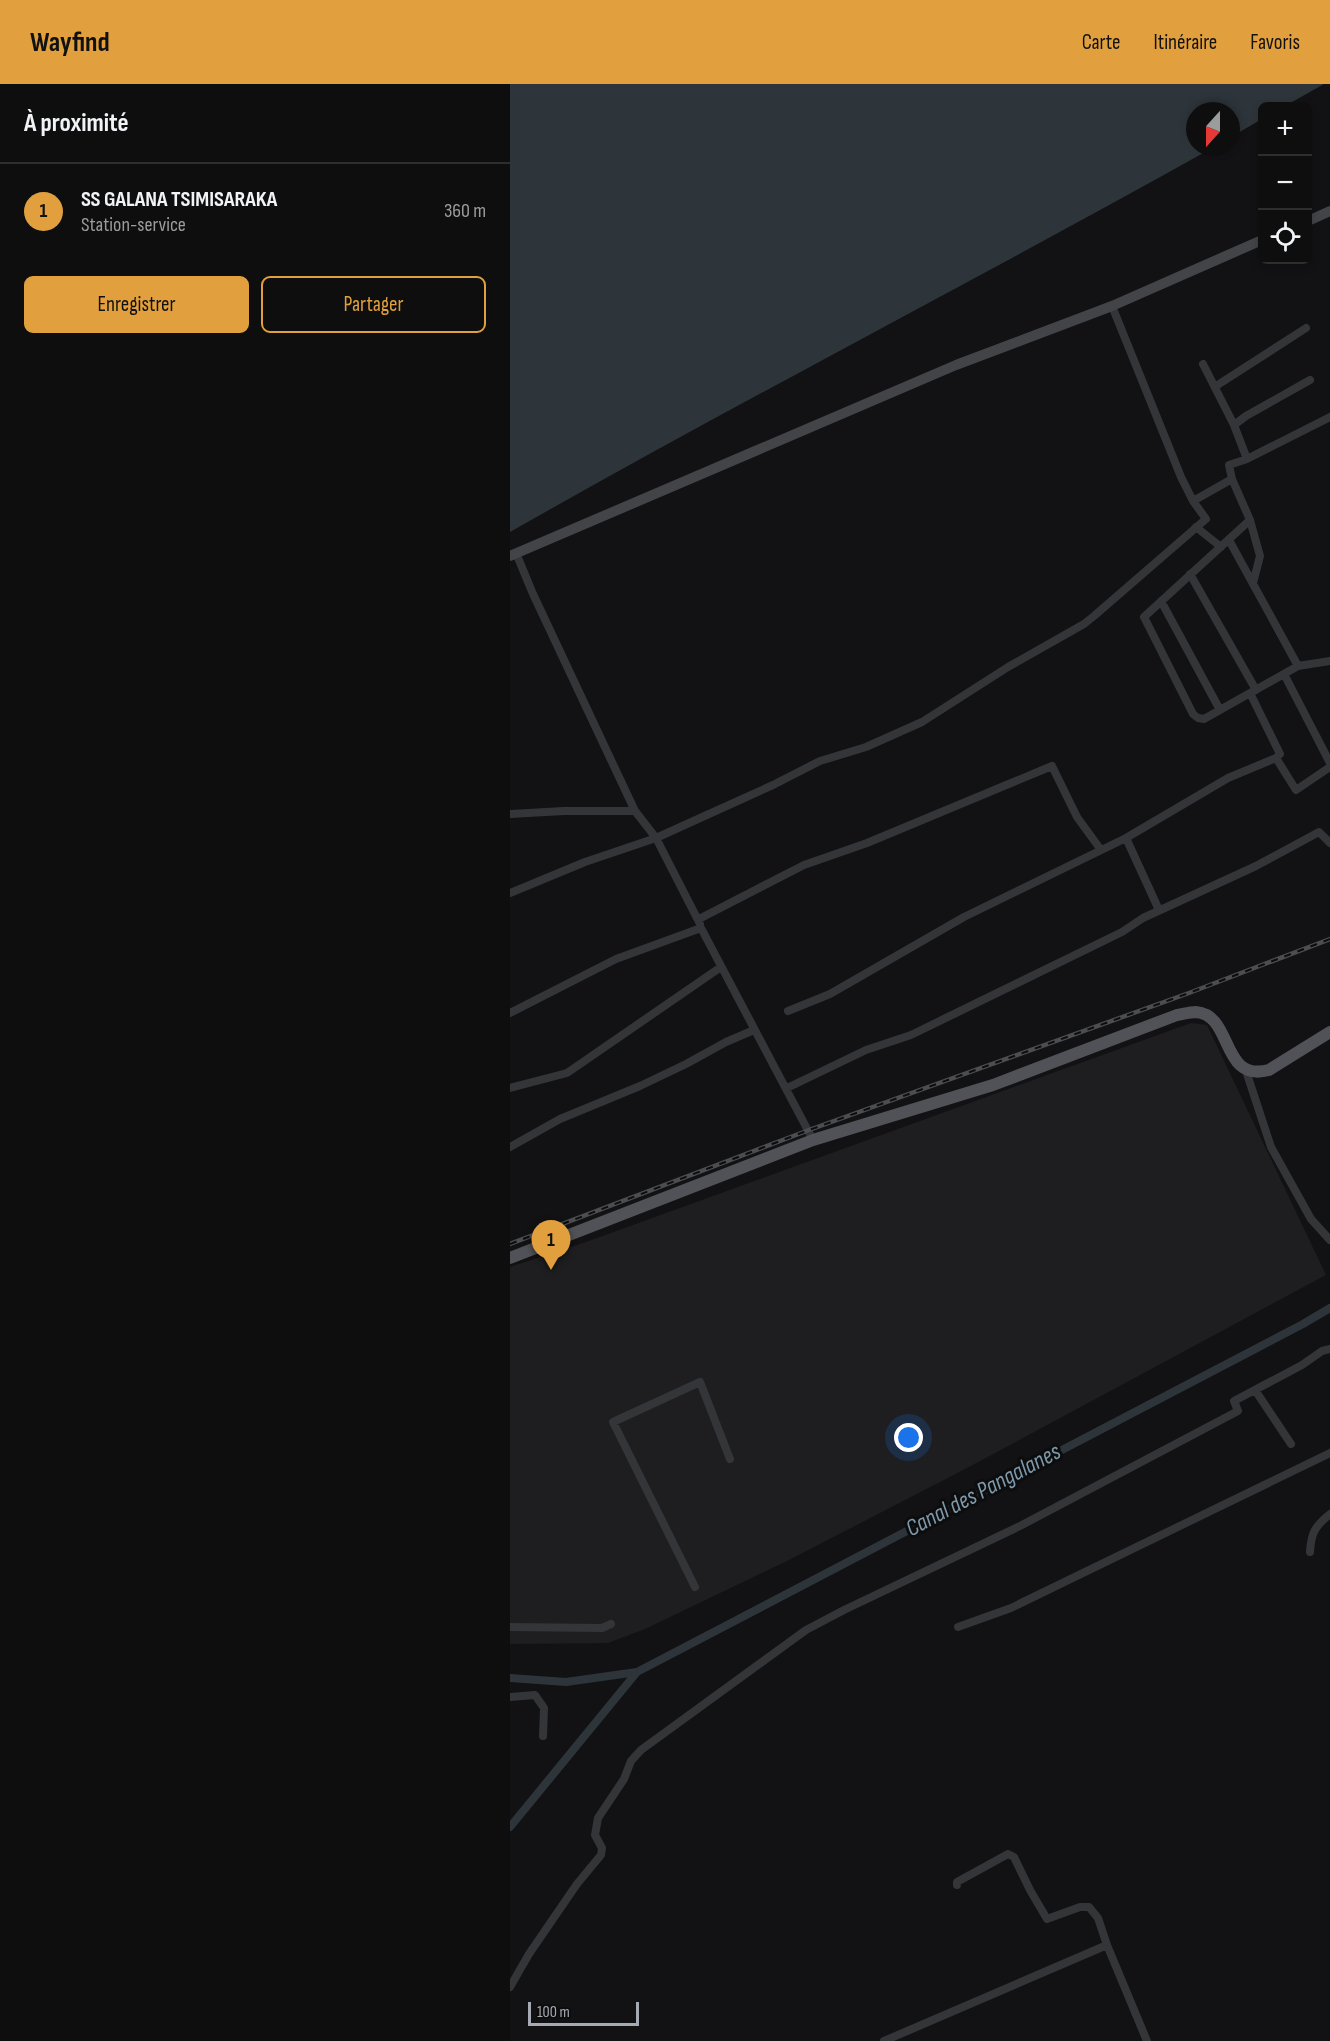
<!DOCTYPE html>
<html lang="fr">
<head>
<meta charset="utf-8">
<style>
	:root { --surface:#0e0e0f; --page:#1c1c1d; --text:#f1f3f6; --muted:#9b9c9e; --line:#2e2e2f; --accent:#e1a03d }
	body { margin:0; font-family:"Sofia Sans Condensed",sans-serif; background:var(--page); color:var(--text) }
	.controls { position:absolute; right:18px; top:18px; display:grid; overflow:hidden; border-radius:9px; box-shadow:0 3px 9px #0003 }
	.controls button { width:54px; height:54px; display:grid; place-items:center; padding:0; border:0; border-bottom:2px solid var(--line); background:var(--surface); color:var(--text); font:30px sans-serif }
	.compass { position:absolute; left:676px; top:18px; width:54px; height:54px; border-radius:50%; background:var(--surface); box-shadow:0 3px 9px #0003; rotate:201deg }
	.scale { position:absolute; left:18px; bottom:15px; width:111px; box-sizing:border-box; padding-left:6px; border:3px solid #a5aab3; border-top:0; font-size:16px; line-height:21px; white-space:nowrap; color:#a5aab3; -webkit-text-stroke:4px #0d0d0e; paint-order:stroke }
	.you { position:absolute; left:399px; top:1354px; width:21px; height:21px; margin:-15px; border:4px solid #fff; border-radius:50%; background:#1a73e8; box-shadow:0 0 0 9px #1a73e833 }
	.badge { display:grid; place-items:center; width:39px; height:39px; border-radius:50%; background:var(--accent); color:#111; font-size:20px; font-weight:700 }
	.pin { position:absolute; translate:-50% -50px; filter:drop-shadow(0 2px 3px #0008) }
	.pin::after { content:''; position:absolute; top:32px; width:21px; height:18px; background:inherit; clip-path:polygon(0 0,100% 0,50% 100%) }
	.list { margin:0; padding:0; list-style:none }
	h2 { display:flex; justify-content:space-between; align-items:center; height:78px; margin:0; padding:0 24px; font-size:26px }
	h2 small { font-size:20px; font-weight:400; color:var(--muted) }
	.list li { display:grid; grid-template-columns:39px 1fr auto; gap:18px; align-items:center; box-sizing:border-box; height:96px; padding:0 24px; border-top:2px solid var(--line) }
	.list b { display:block; font-size:22px; white-space:nowrap }
	.list p { margin:0; font-size:20px; white-space:nowrap; color:var(--muted) }
	.list em { font-size:20px; font-style:normal; color:var(--muted) }
	.actions { display:flex; gap:12px; padding:18px 24px }
	.actions a { flex:1; padding:14px 0; border:2px solid var(--accent); border-radius:9px; text-align:center; font-size:21px; color:var(--accent) }
	.actions .main { background:var(--accent); color:#111 }
	.icon { flex:none; width:33px; height:33px; fill:none; stroke:currentColor; stroke-width:2; stroke-linecap:round; stroke-linejoin:round }
	.map { position:relative; flex:none; width:820px; height:1957px; overflow:hidden }
	header { display:flex; align-items:center; gap:36px; box-sizing:border-box; height:84px; padding:0 30px; background:var(--accent); color:#111 }
	header strong { font-size:28px }
	nav { display:flex; gap:33px; margin-inline-start:auto; font-size:21px }
	main { display:flex }
	aside { flex:1; background:var(--surface) }
	.map>svg:first-child { display:block }
</style>
</head>
<body>
<header>
<strong>Wayfind</strong>
<nav><a>Carte</a><a>Itinéraire</a><a>Favoris</a></nav>
</header>
<main>
<aside>
<h2>À proximité<small></small></h2>
<ul class="list">
<li><span class="badge">1</span><div><b>SS GALANA TSIMISARAKA</b><p>Station-service</p></div><em>360 m</em></li>
</ul>
<div class="actions"><a class="main">Enregistrer</a><a>Partager</a></div>
</aside>
<div class="map">
<svg width="820" height="1957" viewBox="0 0 820 1957">
	<rect width="100%" height="100%" fill="#121214"/>
	<path fill="#1e1e20" d="M681 939 697 941 816 1191 459 1383 279 1476 135 1545 98 1559 0 1560V1183L76 1158Z"/>
	<path fill="#2d353b" d="M0 0H814L775 22H752V35L721 53V27H685V63H704C470 194 232 316 0 448Z"/>
	<g fill="none" stroke-linecap="round" stroke-linejoin="round">
		<path stroke="#2d353b" stroke-width="2" d="M0 1597 3 1594"/>
		<path stroke="#2d353b" stroke-width="8" d="M0 1594 56 1598 127 1588 793 1240 820 1224
			M0 1743 127 1588"/>
		<path stroke="#343538" stroke-width="8" d="M602 222 671 393 683 417
			M693 280 724 341 737 375
			M706 302 796 244
			M724 341 736 332 800 296
			M722 395 740 436 750 472 743 499
			M740 436 634 533 683 630 688 634 694 635 788 582 820 577
			M686 443 711 463
			M719 456 788 582
			M6 469 23 510 125 727
			M680 490 746 606
			M651 517 710 626
			M774 590 820 679
			M766 674 786 706 820 683
			M0 730 54 727H125L146 754 263 701 310 677 356 663 412 638 498 583 574 540 584 532 696 435 683 417 722 395 719 381 737 375 820 333
			M616 754 649 826
			M0 809 75 778 146 754 190 840
			M189 835 294 781 357 759 542 682 567 733 591 766
			M278 927 320 910 454 833 616 754 718 694 766 674 770 670 740 609
			M0 929 106 875 191 844 303 1056
			M736 987 761 1063 801 1135 820 1156
			M0 1004 57 989 211 883
			M277 1004 356 966 401 951 612 848 633 834 746 782 809 748 820 759
			M0 1063 50 1035 130 1002 176 980 216 958 244 946
			M745 1306 781 1360
			M800 1468C801 1449 805 1442 820 1430
			M185 1503 103 1338 190 1298 220 1375
			M0 1543 92 1544 101 1540
			M448 1543 501 1524 820 1369
			M0 1613 25 1611 34 1624 33 1652
			M447 1801V1798L498 1770 504 1773 520 1806 537 1835 570 1823H579L588 1834 597 1861
			M0 1903 19 1870 45 1832 67 1800 91 1771 92 1764 85 1751 88 1734 114 1695 121 1677 131 1666 296 1546 334 1526 510 1442 728 1327 724 1317 792 1281 812 1267 820 1265
			M374 1957 597 1861 637 1957"/>
		<path stroke="#424448" stroke-width="10" d="M798 137 820 127
			M0 472 446 281 602 222 752 156"/>
		<path stroke="#505257" stroke-width="12" d="M0 1174 303 1056 483 1001 667 931C673 930 680 928 686 928 724 931 710 999 759 986L820 948"/>
		<defs>
			<path id="rail" d="M0 1160 299 1046 679 909 820 855"/>
		</defs>
		<use href="#rail" stroke="#4b4d51" stroke-width="4.5"/>
		<use href="#rail" stroke="#0d0d0e" stroke-width="2" stroke-dasharray="7" stroke-linecap="butt"/>
	</g>
	<g text-anchor="middle" dominant-baseline="central" stroke-width="6" stroke-linejoin="round" paint-order="stroke">
		<g font-size="24" font-style="italic" fill="#7e99ab" stroke="#0d0d0e">
			<text transform="translate(473 1406) rotate(-28)">Canal des Pangalanes</text>
		</g>
	</g>
</svg>
<div class="controls">
<button>+</button>
<button>−</button>
<button><svg class="icon" aria-label="locate" viewBox="0 0 24 24"><circle cx="12" cy="12" r="6"/><path d="M12 2v4M12 18v4M2 12h4M18 12h4"/></svg></button>
</div>
<svg class="compass" viewBox="-18 -18 36 36"><path d="M0-13l5 13h-10z" fill="#e53935"/><path d="M0 13l5-13h-10z" fill="#9b9c9e"/></svg>
<div class="scale">100 m</div>
<div class="you"></div>
<div class="pin badge" style="left:41px;top:1186px">1</div>
</div>
</main>
</body>
</html>
